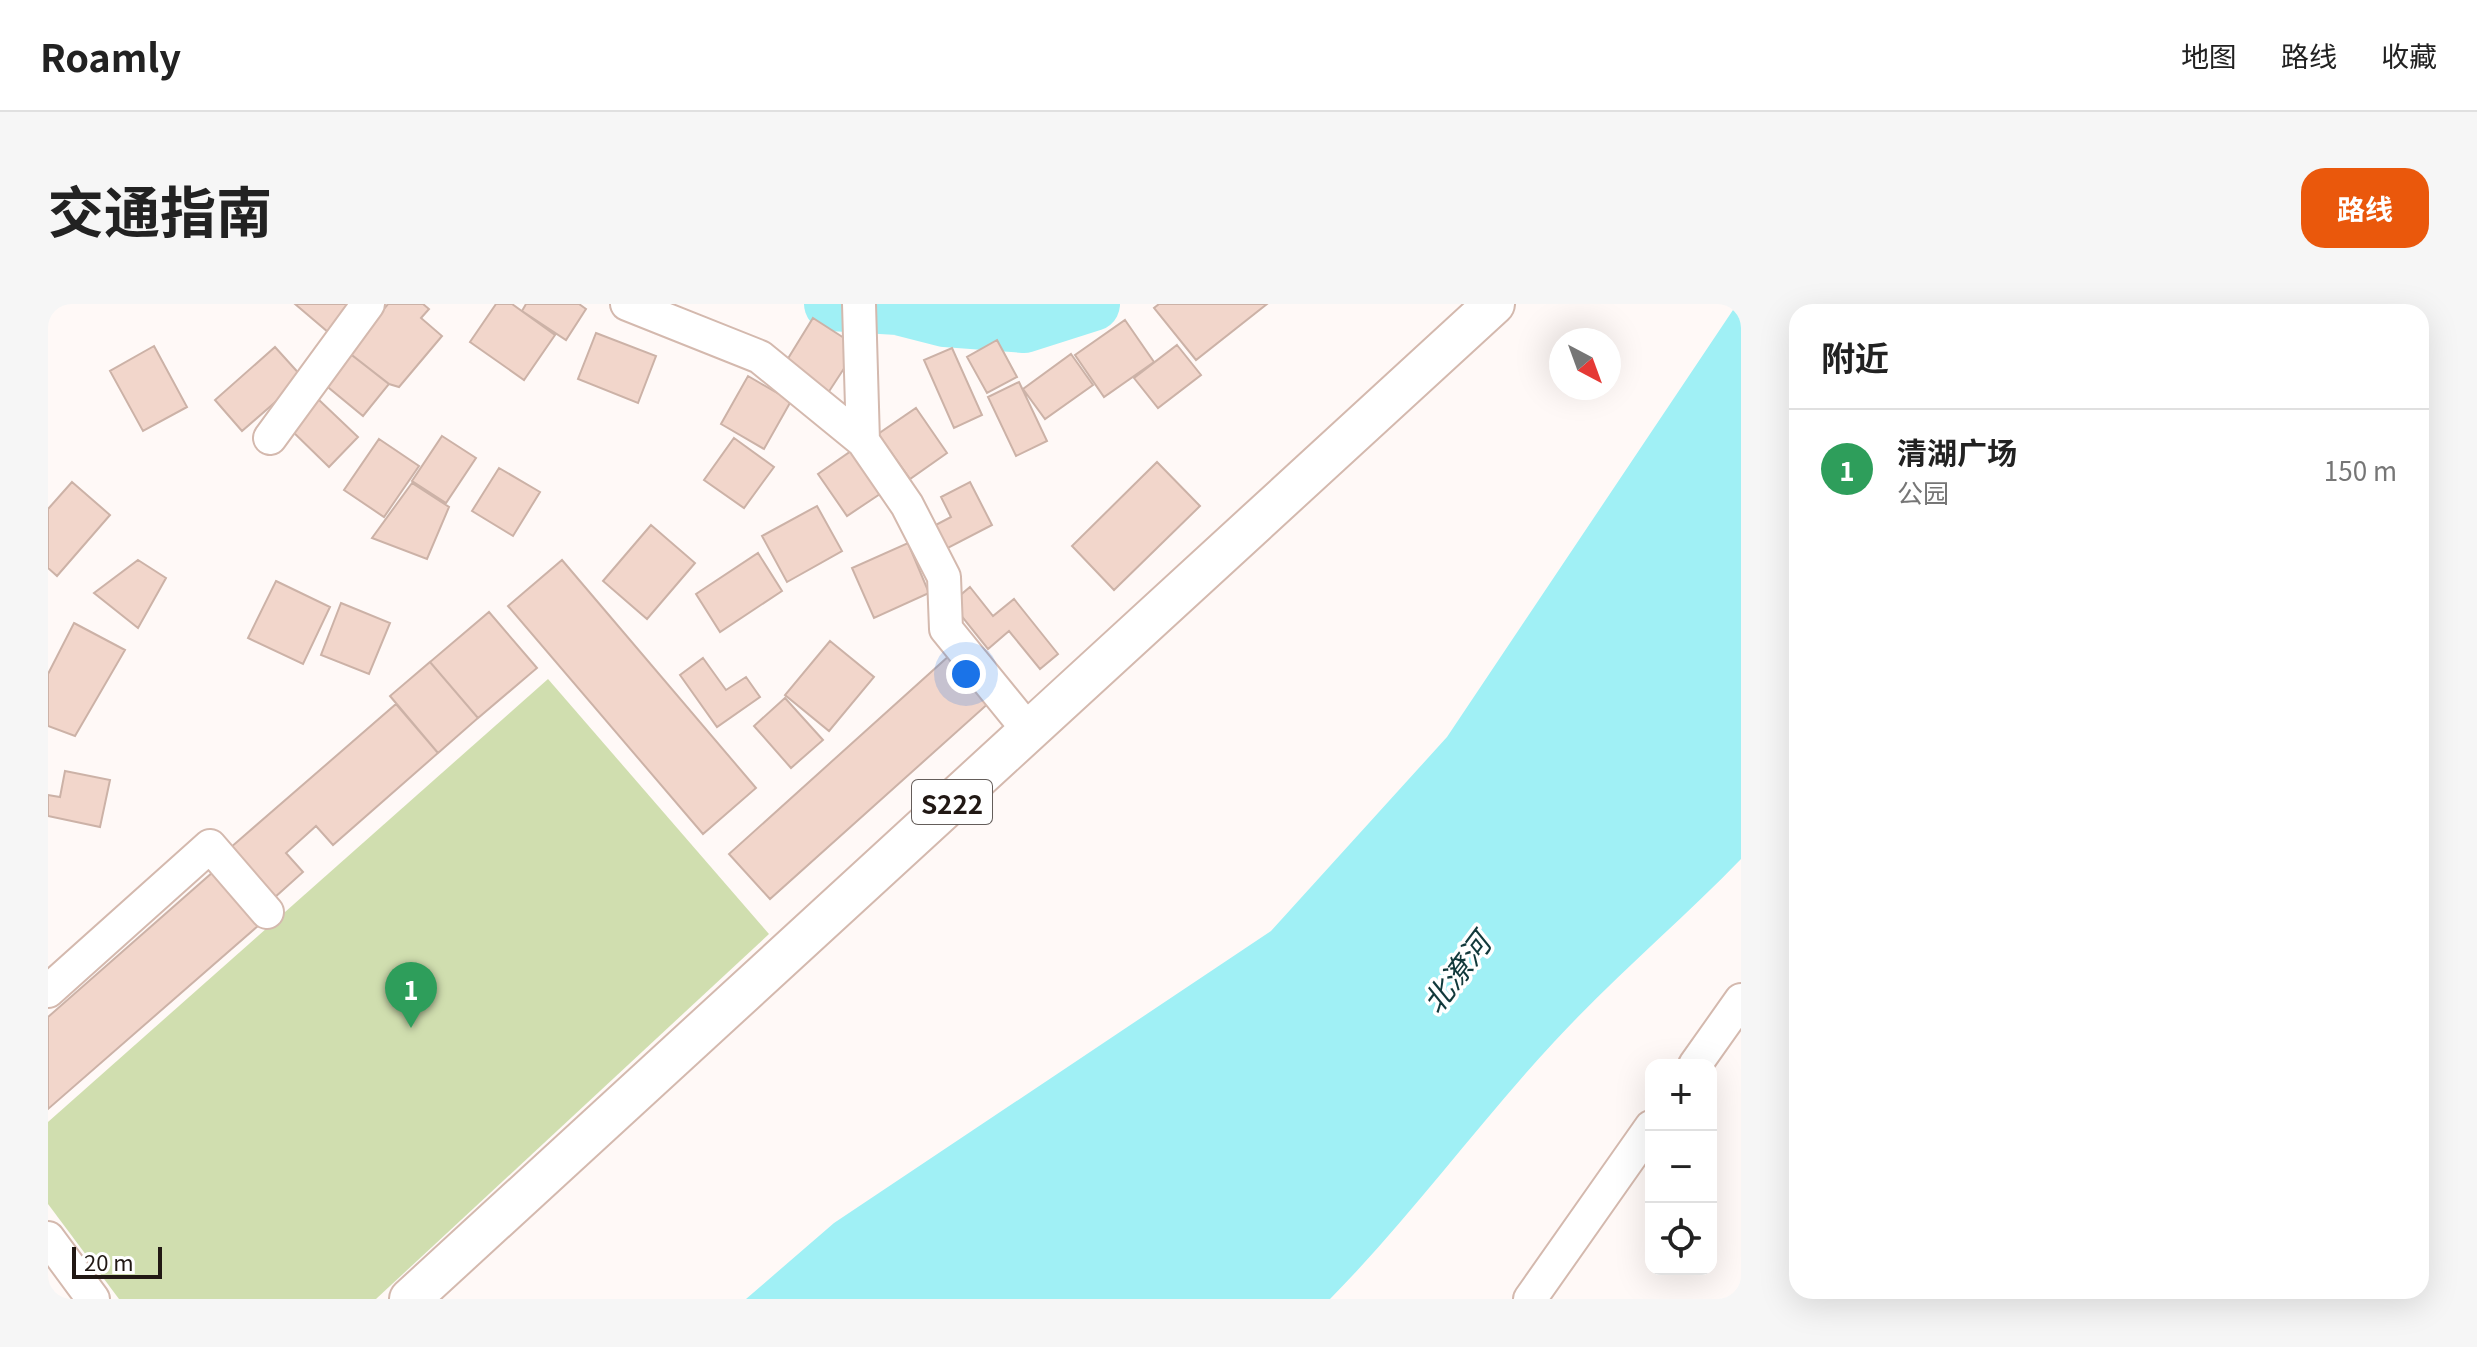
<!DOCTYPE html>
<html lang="zh">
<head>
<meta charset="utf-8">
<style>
	:root { --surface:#fff; --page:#f6f6f6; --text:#222; --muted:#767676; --line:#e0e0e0; --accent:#ea580c }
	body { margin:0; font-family:Georgia,"Noto Sans SC",serif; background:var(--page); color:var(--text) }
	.controls { position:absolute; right:24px; bottom:24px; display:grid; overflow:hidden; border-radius:16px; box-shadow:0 8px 32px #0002 }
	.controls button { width:72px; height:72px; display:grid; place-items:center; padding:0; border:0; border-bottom:2px solid var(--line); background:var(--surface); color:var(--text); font:40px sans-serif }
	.compass { position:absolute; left:1501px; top:24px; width:72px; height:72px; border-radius:50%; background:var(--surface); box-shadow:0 8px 32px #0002; rotate:139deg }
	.scale { position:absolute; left:24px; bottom:20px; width:90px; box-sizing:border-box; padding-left:8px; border:4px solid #211814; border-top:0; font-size:22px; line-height:28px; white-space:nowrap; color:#211814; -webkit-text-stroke:6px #fff; paint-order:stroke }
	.you { position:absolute; left:918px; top:370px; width:28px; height:28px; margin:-20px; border:6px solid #fff; border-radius:50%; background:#1a73e8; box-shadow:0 0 0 12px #1a73e833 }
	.badge { display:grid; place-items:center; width:52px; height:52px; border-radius:50%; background:var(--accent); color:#fff; font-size:26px; font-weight:700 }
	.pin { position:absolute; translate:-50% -66px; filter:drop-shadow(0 2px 4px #0008) }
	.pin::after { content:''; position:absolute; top:42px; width:28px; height:24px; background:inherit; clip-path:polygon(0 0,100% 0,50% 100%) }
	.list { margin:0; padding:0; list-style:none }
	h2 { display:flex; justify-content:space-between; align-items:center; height:104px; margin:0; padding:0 32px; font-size:34px }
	h2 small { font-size:26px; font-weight:400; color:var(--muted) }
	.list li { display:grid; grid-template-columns:52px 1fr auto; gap:24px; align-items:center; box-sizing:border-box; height:120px; padding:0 32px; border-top:2px solid var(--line) }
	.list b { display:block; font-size:30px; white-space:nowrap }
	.list p { margin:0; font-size:26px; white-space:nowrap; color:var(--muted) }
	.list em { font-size:26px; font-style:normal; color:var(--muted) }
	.icon { flex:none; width:44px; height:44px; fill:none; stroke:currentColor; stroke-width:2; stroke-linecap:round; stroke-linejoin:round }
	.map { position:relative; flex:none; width:1693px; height:995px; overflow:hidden; border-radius:24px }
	header { display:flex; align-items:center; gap:48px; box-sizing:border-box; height:112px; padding:0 40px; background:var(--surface); border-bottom:2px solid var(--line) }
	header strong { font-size:38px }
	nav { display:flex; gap:44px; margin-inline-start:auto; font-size:28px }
	.intro { display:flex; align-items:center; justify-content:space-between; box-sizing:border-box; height:192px; padding:0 48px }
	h1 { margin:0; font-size:56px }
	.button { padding:20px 36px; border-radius:24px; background:var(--accent); color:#fff; font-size:28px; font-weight:700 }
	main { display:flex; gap:48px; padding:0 48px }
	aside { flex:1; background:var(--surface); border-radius:24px; box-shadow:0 8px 32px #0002 }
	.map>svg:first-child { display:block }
</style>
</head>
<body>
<header>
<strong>Roamly</strong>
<nav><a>地图</a><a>路线</a><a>收藏</a></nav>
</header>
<div class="intro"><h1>交通指南</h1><a class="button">路线</a></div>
<main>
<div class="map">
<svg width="1693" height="995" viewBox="0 0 1693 995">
	<rect width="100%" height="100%" fill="#fff9f7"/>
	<path fill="#d0deaf" d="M500 375 721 630 328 995H71L0 900V818Z"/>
	<path fill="#a0f0f5" d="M1689 0H1693V555C1633 617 1565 674 1506 738 1429 821 1362 914 1282 995H698L786 919 1223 627 1399 433Z"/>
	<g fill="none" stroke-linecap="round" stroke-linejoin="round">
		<path stroke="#a0f0f5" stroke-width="54" d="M783 0 850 4 897 16 976 22 1045 0"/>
	</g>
	<path fill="#f2d6cb" stroke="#ccb2a7" stroke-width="2" d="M247 0H304L280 28Z
		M340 0H375L381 5 373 14 394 32 351 83 341 80 300 48Z
		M448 0H464L507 31 476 76 422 38Z
		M478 0H531L538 5 518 36 474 7Z
		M1111 0H1219L1148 56 1106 4Z
		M765 14 810 43 780 89 736 61Z
		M1077 16 1106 58 1056 93 1027 51Z
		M548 29 608 52 590 99 530 75Z
		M949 36 969 73 939 89 919 53Z
		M1129 41 1153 71 1110 104 1086 74Z
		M106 42 139 103 95 127 62 67Z
		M227 43 255 74 194 127 167 96Z
		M904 44 934 111 906 124 876 56Z
		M300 48 341 80 315 112 275 79Z
		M1023 50 1045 81 997 115 975 85Z
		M700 72 743 97 716 145 673 120Z
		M971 78 999 137 968 152 940 93Z
		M270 95 310 133 281 163 242 125Z
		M868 104 899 149 862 175 830 130Z
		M394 132 428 154 398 199 364 177Z
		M686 134 726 163 696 204 656 176Z
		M331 135 371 162 336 213 296 186Z
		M806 145 835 188 799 212 770 170Z
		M1109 158 1152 202 1066 286 1024 242Z
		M451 164 492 188 465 232 424 207Z
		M24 178 62 211 9 272 0 264V205Z
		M922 178 944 221 894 247 882 224 903 213 893 193Z
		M364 179 401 203 379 255 324 234Z
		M769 202 794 247 739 278 714 232Z
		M603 221 647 259 599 315 555 277Z
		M860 239 881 289 826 314 804 264Z
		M710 249 734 287 672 328 648 290Z
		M90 256 118 274 90 324 46 289Z
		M514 256 708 484 655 530 460 302Z
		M228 277 282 303 255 360 200 334Z
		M922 283 945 312 966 295 1010 350 992 365 961 327 940 345 903 299Z
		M293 299 342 319 321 370 273 351Z
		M441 308 489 364 430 414 382 358Z
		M26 319 77 346 27 432 0 422V370Z
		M782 337 826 373 781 427 737 391Z
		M902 351 943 397 722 595 681 550Z
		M655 354 678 386 698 373 712 393 669 423 632 371Z
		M382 358 430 414 390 449 342 392Z
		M737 394 775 436 743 464 706 422Z
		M348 400 390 449 285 541 268 522 238 549 255 568 226 594 182 544Z
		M17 467 62 476 52 523 0 512V491L12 493Z
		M165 568 211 621 0 805V713Z"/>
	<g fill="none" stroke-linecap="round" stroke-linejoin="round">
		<defs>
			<path id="minor" d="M579 0 712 53 815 137 859 201 896 273 898 325 981 427
				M811 0 815 137
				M222 134 320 0
				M0 687 162 542 219 608
				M1647 761 1693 696
				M0 934 45 995
				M1482 995 1603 823"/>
			<path id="major" d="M362 995 1446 0"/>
		</defs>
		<use href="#minor" stroke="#d4b9ae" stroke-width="36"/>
		<use href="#major" stroke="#d4b9ae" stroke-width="44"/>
		<use href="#minor" stroke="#fff" stroke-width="32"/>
		<use href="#major" stroke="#fff" stroke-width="40"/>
	</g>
	<g text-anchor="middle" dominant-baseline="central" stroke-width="7" stroke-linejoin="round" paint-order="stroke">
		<rect fill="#fff" stroke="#645d5a" stroke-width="2" x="864" y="476" width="80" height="44" rx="6"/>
		<g font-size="26" font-weight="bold" fill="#211814">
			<text x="904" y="498">S222</text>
		</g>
		<g font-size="30" font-style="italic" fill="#11393b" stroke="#fff">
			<text transform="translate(1407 668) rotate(-53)">北潦河</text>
		</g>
	</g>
</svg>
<div class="controls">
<button>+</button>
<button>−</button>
<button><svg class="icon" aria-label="locate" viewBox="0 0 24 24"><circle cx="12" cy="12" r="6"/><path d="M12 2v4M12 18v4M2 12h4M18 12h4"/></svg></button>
</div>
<svg class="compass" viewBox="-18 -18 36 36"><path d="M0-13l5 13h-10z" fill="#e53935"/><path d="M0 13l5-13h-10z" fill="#767676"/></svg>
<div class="scale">20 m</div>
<div class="you"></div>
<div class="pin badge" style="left:363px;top:724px;background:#2e9e5b">1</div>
</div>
<aside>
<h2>附近<small></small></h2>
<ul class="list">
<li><span class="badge" style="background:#2e9e5b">1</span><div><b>清湖广场</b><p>公园</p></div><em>150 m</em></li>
</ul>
</aside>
</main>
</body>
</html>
